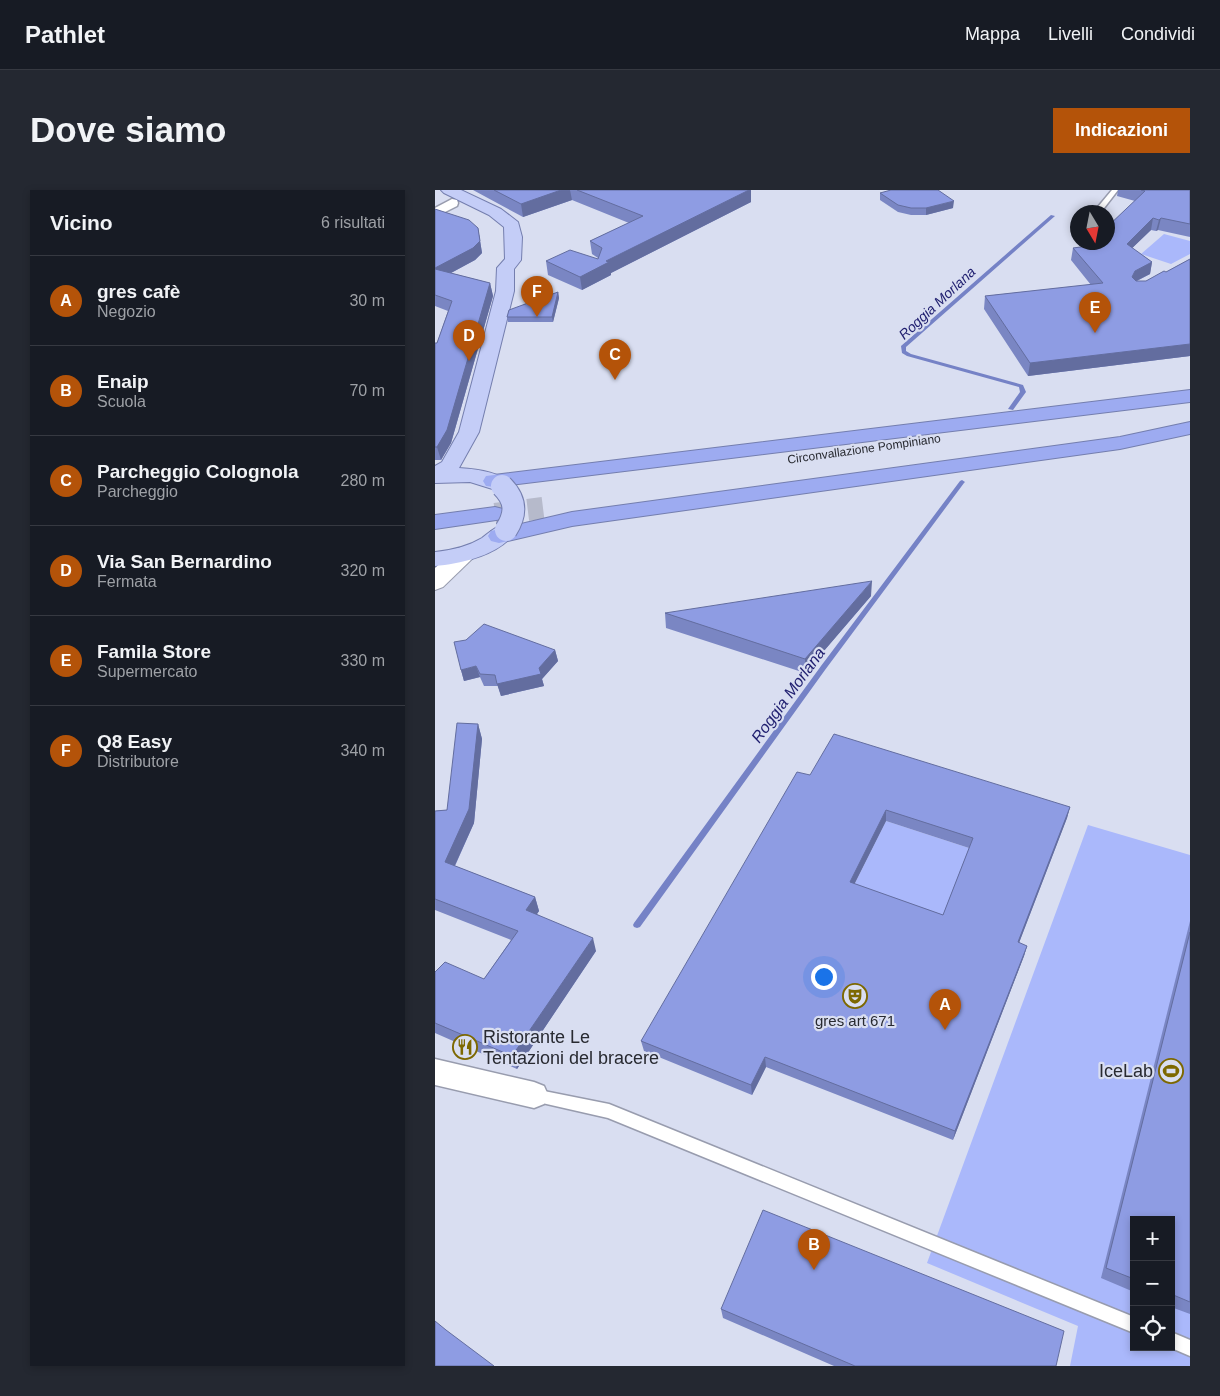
<!DOCTYPE html>
<html lang="it">
<head>
<meta charset="utf-8">
<style>
	:root { --surface:#171b24; --page:#242831; --text:#f1f3f6; --muted:#9ea1a6; --line:#363941; --accent:#b45309 }
	body { margin:0; font-family:Helvetica,sans-serif; background:var(--page); color:var(--text) }
	.controls { position:absolute; right:15px; bottom:15px; display:grid; overflow:hidden; border-radius:0px; box-shadow:0 2px 8px #0003 }
	.controls button { width:45px; height:45px; display:grid; place-items:center; padding:0; border:0; border-bottom:1px solid var(--line); background:var(--surface); color:var(--text); font:25px sans-serif }
	.compass { position:absolute; left:635px; top:15px; width:45px; height:45px; border-radius:50%; background:var(--surface); box-shadow:0 2px 8px #0003; rotate:170deg }
	.you { position:absolute; left:388px; top:786px; width:18px; height:18px; margin:-12px; border:4px solid #fff; border-radius:50%; background:#1a73e8; box-shadow:0 0 0 8px #1a73e833 }
	.badge { display:grid; place-items:center; width:32px; height:32px; border-radius:50%; background:var(--accent); color:#fff; font-size:16px; font-weight:700 }
	.pin { position:absolute; translate:-50% -41px; filter:drop-shadow(0 1px 2px #0008) }
	.pin::after { content:''; position:absolute; top:26px; width:18px; height:15px; background:inherit; clip-path:polygon(0 0,100% 0,50% 100%) }
	.list { margin:0; padding:0; list-style:none }
	h2 { display:flex; justify-content:space-between; align-items:center; height:65px; margin:0; padding:0 20px; font-size:21px }
	h2 small { font-size:16px; font-weight:400; color:var(--muted) }
	.list li { display:grid; grid-template-columns:32px 1fr auto; gap:15px; align-items:center; box-sizing:border-box; height:90px; padding:0 20px; border-top:1px solid var(--line) }
	.list b { display:block; font-size:19px; white-space:nowrap }
	.list p { margin:0; font-size:16px; white-space:nowrap; color:var(--muted) }
	.list em { font-size:16px; font-style:normal; color:var(--muted) }
	.icon { flex:none; width:28px; height:28px; fill:none; stroke:currentColor; stroke-width:2; stroke-linecap:round; stroke-linejoin:round }
	.map { position:relative; flex:none; width:755px; height:1176px; overflow:hidden; border-radius:0px }
	header { display:flex; align-items:center; gap:30px; box-sizing:border-box; height:70px; padding:0 25px; background:var(--surface); border-bottom:1px solid var(--line) }
	header strong { font-size:24px }
	nav { display:flex; gap:28px; margin-inline-start:auto; font-size:18px }
	.intro { display:flex; align-items:center; justify-content:space-between; box-sizing:border-box; height:120px; padding:0 30px }
	h1 { margin:0; font-size:35px }
	.button { padding:12px 22px; border-radius:0px; background:var(--accent); color:#fff; font-size:18px; font-weight:700 }
	main { display:flex; gap:30px; padding:0 30px }
	aside { flex:1; background:var(--surface); border-radius:0px; box-shadow:0 2px 8px #0003 }
	.map>svg:first-child { display:block }
</style>
</head>
<body>
<header>
<strong>Pathlet</strong>
<nav><a>Mappa</a><a>Livelli</a><a>Condividi</a></nav>
</header>
<div class="intro"><h1>Dove siamo</h1><a class="button">Indicazioni</a></div>
<main>
<aside>
<h2>Vicino<small>6 risultati</small></h2>
<ul class="list">
<li><span class="badge">A</span><div><b>gres cafè</b><p>Negozio</p></div><em>30 m</em></li>
<li><span class="badge">B</span><div><b>Enaip</b><p>Scuola</p></div><em>70 m</em></li>
<li><span class="badge">C</span><div><b>Parcheggio Colognola</b><p>Parcheggio</p></div><em>280 m</em></li>
<li><span class="badge">D</span><div><b>Via San Bernardino</b><p>Fermata</p></div><em>320 m</em></li>
<li><span class="badge">E</span><div><b>Famila Store</b><p>Supermercato</p></div><em>330 m</em></li>
<li><span class="badge">F</span><div><b>Q8 Easy</b><p>Distributore</p></div><em>340 m</em></li>
</ul>
</aside>
<div class="map">
<svg width="755" height="1176" viewBox="0 0 755 1176">
	<rect width="100%" height="100%" fill="#d9def1"/>
	<path fill="#aab8fb" fill-rule="evenodd" d="M729 44 755 51V64L736 74 706 64Z
		M451 631 537 659 506 736 415 703Z
		M653 635 755 665V1176H635L643 1136 492 1073ZM699 1030H736V1157H699Z"/>
	<g fill="none" stroke-linecap="round" stroke-linejoin="round">
		<path fill="#7582c6" fill-rule="evenodd" d="M616 25 620 26 471 157V161L476 164 588 195 591 202 578 220 573 219 585 202 584 197 472 166 467 163 466 156Z
			M527 290 530 292 529 293 390 480 205 737 202 738 199 737 198 735 199 733 386 476 525 291Z"/>
		<path stroke="#b6bacb" stroke-width="22" stroke-dasharray="22 11" stroke-linecap="butt" d="M60 324 108 318"/>
		<defs>
			<path id="lane" d="M677 0H683L666 22H660L662 18Z
				M99 899 174 914 699 1127V1143L173 928 94 910 92 905 94 900Z
				M736 1142 755 1150V1166L734 1157H736Z"/>
			<path id="street" d="M17 9 22 10 23 13 22 16 0 27V18Z
				M0 869 99 892 109 896 113 905 109 914 99 918 0 895Z"/>
			<path id="secondary" d="M29 357 37 359 40 364 37 369 8 397 0 400V378L21 359Z"/>
			<path id="primary" d="M6 0H26L66 19 83 32 87 47 86 70 79 79V101L44 242 24 278C40 279 68 282 78 296L75 301 67 302 35 292 0 293V276L7 272 24 242 61 101 62 78 70 69 69 37 54 25 9 3Z
				M71 333 79 335 82 340C65 365 29 373 0 376V362C17 360 32 357 47 348 55 342 61 336 71 333Z"/>
			<path id="highway" d="M755 200V212L59 297 51 296 48 291 51 286 59 285Z
				M755 232V244L685 259 137 336 64 353 56 351 53 346 56 341 137 322 685 247Z
				M60 317 68 319 71 324 68 329 0 339V325Z"/>
		</defs>
		<use href="#lane" stroke="#989cae" stroke-width="3"/>
		<use href="#street" stroke="#989cae" stroke-width="3"/>
		<use href="#secondary" stroke="#989cae" stroke-width="2"/>
		<use href="#primary" stroke="#747eae" stroke-width="2"/>
		<use href="#highway" stroke="#747eae" stroke-width="2"/>
		<use href="#lane" fill="#fff" fill-rule="evenodd"/>
		<use href="#street" fill="#fff" fill-rule="evenodd"/>
		<use href="#secondary" fill="#fff" fill-rule="evenodd"/>
		<use href="#primary" fill="#c4cdf7" fill-rule="evenodd"/>
		<use href="#highway" fill="#9dabf1" fill-rule="evenodd"/>
		<defs>
			<path id="primary-bridge" d="M67 296C81 310 82 323 71 340"/>
		</defs>
		<use href="#primary-bridge" stroke="#747eae" stroke-width="24" stroke-linecap="butt"/>
		<use href="#primary-bridge" stroke="#c4cdf7" stroke-width="22"/>
	</g>
	<path fill="#7a86c3" fill-rule="evenodd" d="M38 0H316V12L176 83V85L147 100 113 85 111 71 163 69V68L157 64 155 51 194 33 137 10 88 27Z
		M683 0H755V47L723 40 721 41 716 40 697 58 717 72 715 84 702 91H711L731 82 755 69V166L593 186 549 119 550 106 656 95 636 70 638 58 653 56 700 11 682 6Z
		M445 3 518 18 491 25H476L463 22 445 10Z
		M0 19 43 38 47 63 40 70 16 83 55 93 58 106 16 253 6 270H0V153H2L13 121 0 116Z
		M123 102 124 108 118 132H73L72 127Z
		M436 406 370 483 231 438 230 423Z
		M120 460 123 471 107 489 109 496 66 506 63 496H49L45 487 29 491 26 480Z
		M43 534 47 549 39 633 20 676 100 707 104 721 102 724 161 761 82 879 0 843V782L49 789 76 750 0 720V621L12 620Z
		M375 585 635 617 632 628 584 753 592 756 589 766 518 950 331 877 317 905 209 861 206 851ZM451 631 534 658 508 725 419 694Z
		M755 731V1124L736 1117V1030H699V1102L666 1088Z
		M286 1119 621 1176H399L288 1128Z"/>
	<path fill="#636d9f" d="M126 0H135L137 10 88 27 86 14Z
		M314 0H316V12L176 83V85L147 100 145 87 171 71Z
		M519 11 518 18 491 25V18Z
		M718 28 716 40 689 66 692 54Z
		M726 28 723 40 721 41 724 30Z
		M43 38 47 63 40 70 1 91 0 87V78Z
		M717 72 715 84 697 93V87L700 81Z
		M55 93 58 106 16 253 6 270 2 257Z
		M123 102 124 108 118 132 117 127Z
		M755 154V166L593 186 595 173Z
		M437 391 436 406 370 483V469Z
		M120 460 123 471 107 489 109 496 66 506 62 494 104 478Z
		M41 476 45 487 29 491 26 480Z
		M43 534 47 549 39 633 15 686 10 672Z
		M635 617 632 628 580 763 583 752Z
		M451 620V631L415 703V692Z
		M100 707 104 721 95 734 91 720Z
		M158 748 161 761 82 879 77 866Z
		M592 756 589 766 518 950 520 941Z
		M330 867 331 877 317 905 316 895Z"/>
	<path fill="#8e9ce3" stroke="#636d9f" fill-rule="evenodd" d="M59 0H126L86 14Z
		M142 0H314L171 71 174 72 145 87 111 71 135 60 163 69 167 58 155 51 208 26Z
		M456 0H503L519 11 491 18H476L463 15 445 3Z
		M706 0H755V34L726 28 724 30 718 28 692 54 717 72 700 81 697 87 701 91H711L729 81 731 82 755 69V154L595 173 550 106 668 93 638 58 653 56 656 52H672V37L710 1Z
		M0 19 34 30 43 38 45 51 38 58 0 78Z
		M0 79 55 93 12 240 2 257H0V153H2L17 111 0 105Z
		M123 102 117 127H72L74 120Z
		M437 391 370 469 230 423Z
		M49 434 120 460 104 478 106 484 62 494 60 485 45 484 41 476 26 480 19 452 31 450Z
		M22 533 43 534 34 619 10 672 100 707 91 720 158 748 77 866 0 833V782L10 772 49 789 83 741 0 709V621L12 620Z
		M399 544 635 617 583 752 592 756 520 941 330 867 316 895 206 851 362 582 375 585ZM451 620 538 648 508 725 415 692Z
		M755 742V1112L736 1104V1030H699V1089L671 1078Z
		M328 1020 629 1141 621 1176H420L286 1119Z
		M0 1131 11 1140 59 1176H0Z"/>
	<defs>
		<symbol id="theatre-ring" viewBox="-11 -11 22 22"><circle r="9.5" fill="#d9def1" stroke="#7d6800" stroke-width="1.5"/><path d="M-5-5.5Q0-4 5-5.5V0Q5 5 0 6Q-5 5-5 0ZM-3.3-2.5H-1v1.5H-3.3ZM1-2.5H3.3v1.5H1ZM-2.8 1Q0 5.5 2.8 1Z" fill="#7d6800"/></symbol>
		<symbol id="restaurant-ring" viewBox="-11 -11 22 22"><circle r="9.5" fill="#d9def1" stroke="#7d6800" stroke-width="1.5"/><path d="M-5-6h1v4h1v-4h1v4h1v-4h1v5L-1.5 .5V6h-2V.5L-5-1ZM5-6V6H3V1.5H1.5Q1.5-4 5-6Z" fill="#7d6800"/></symbol>
		<symbol id="stadium-ring" viewBox="-11 -11 22 22"><circle r="9.5" fill="#d9def1" stroke="#7d6800" stroke-width="1.5"/><path d="M0-5a6.5 5 0 1 0 0 10a6.5 5 0 1 0 0-10ZM-3.5-1.8h7v3.6h-7Z" fill="#7d6800"/></symbol>
	</defs>
	<g fill-rule="evenodd">
		<use href="#theatre-ring" x="406" y="792" width="28" height="28"/>
		<use href="#restaurant-ring" x="16" y="843" width="28" height="28"/>
		<use href="#stadium-ring" x="722" y="867" width="28" height="28"/>
	</g>
	<g text-anchor="middle" dominant-baseline="central" stroke-width="4.5" stroke-linejoin="round" paint-order="stroke">
		<g font-size="12" fill="#282a31" stroke="#d9def1">
			<text transform="translate(429 259) rotate(-8)">Circonvallazione Pompiniano</text>
		</g>
		<g font-size="14" font-style="italic" fill="#1f1e6f" stroke="#d9def1">
			<text transform="translate(502 113) rotate(-43)">Roggia Morlana</text>
		</g>
		<g font-size="15" fill="#282a31" stroke="#d9def1">
			<text x="420" y="830">gres art 671</text>
		</g>
		<g font-size="16" font-style="italic" fill="#1f1e6f" stroke="#d9def1">
			<text transform="translate(353 505) rotate(-54)">Roggia Morlana</text>
		</g>
		<g font-size="18" fill="#282a31" stroke="#d9def1" text-anchor="start">
			<text x="48" y="847">Ristorante Le<tspan x="48" dy="21">Tentazioni del bracere</tspan></text>
			<text x="718" y="881" text-anchor="end">IceLab</text>
		</g>
	</g>
</svg>
<div class="controls">
<button>+</button>
<button>−</button>
<button><svg class="icon" aria-label="locate" viewBox="0 0 24 24"><circle cx="12" cy="12" r="6"/><path d="M12 2v4M12 18v4M2 12h4M18 12h4"/></svg></button>
</div>
<svg class="compass" viewBox="-18 -18 36 36"><path d="M0-13l5 13h-10z" fill="#e53935"/><path d="M0 13l5-13h-10z" fill="#9ea1a6"/></svg>
<div class="you"></div>
<div class="pin badge" style="left:510px;top:840px">A</div>
<div class="pin badge" style="left:379px;top:1080px">B</div>
<div class="pin badge" style="left:180px;top:190px">C</div>
<div class="pin badge" style="left:34px;top:171px">D</div>
<div class="pin badge" style="left:660px;top:143px">E</div>
<div class="pin badge" style="left:102px;top:127px">F</div>
</div>
</main>
</body>
</html>
